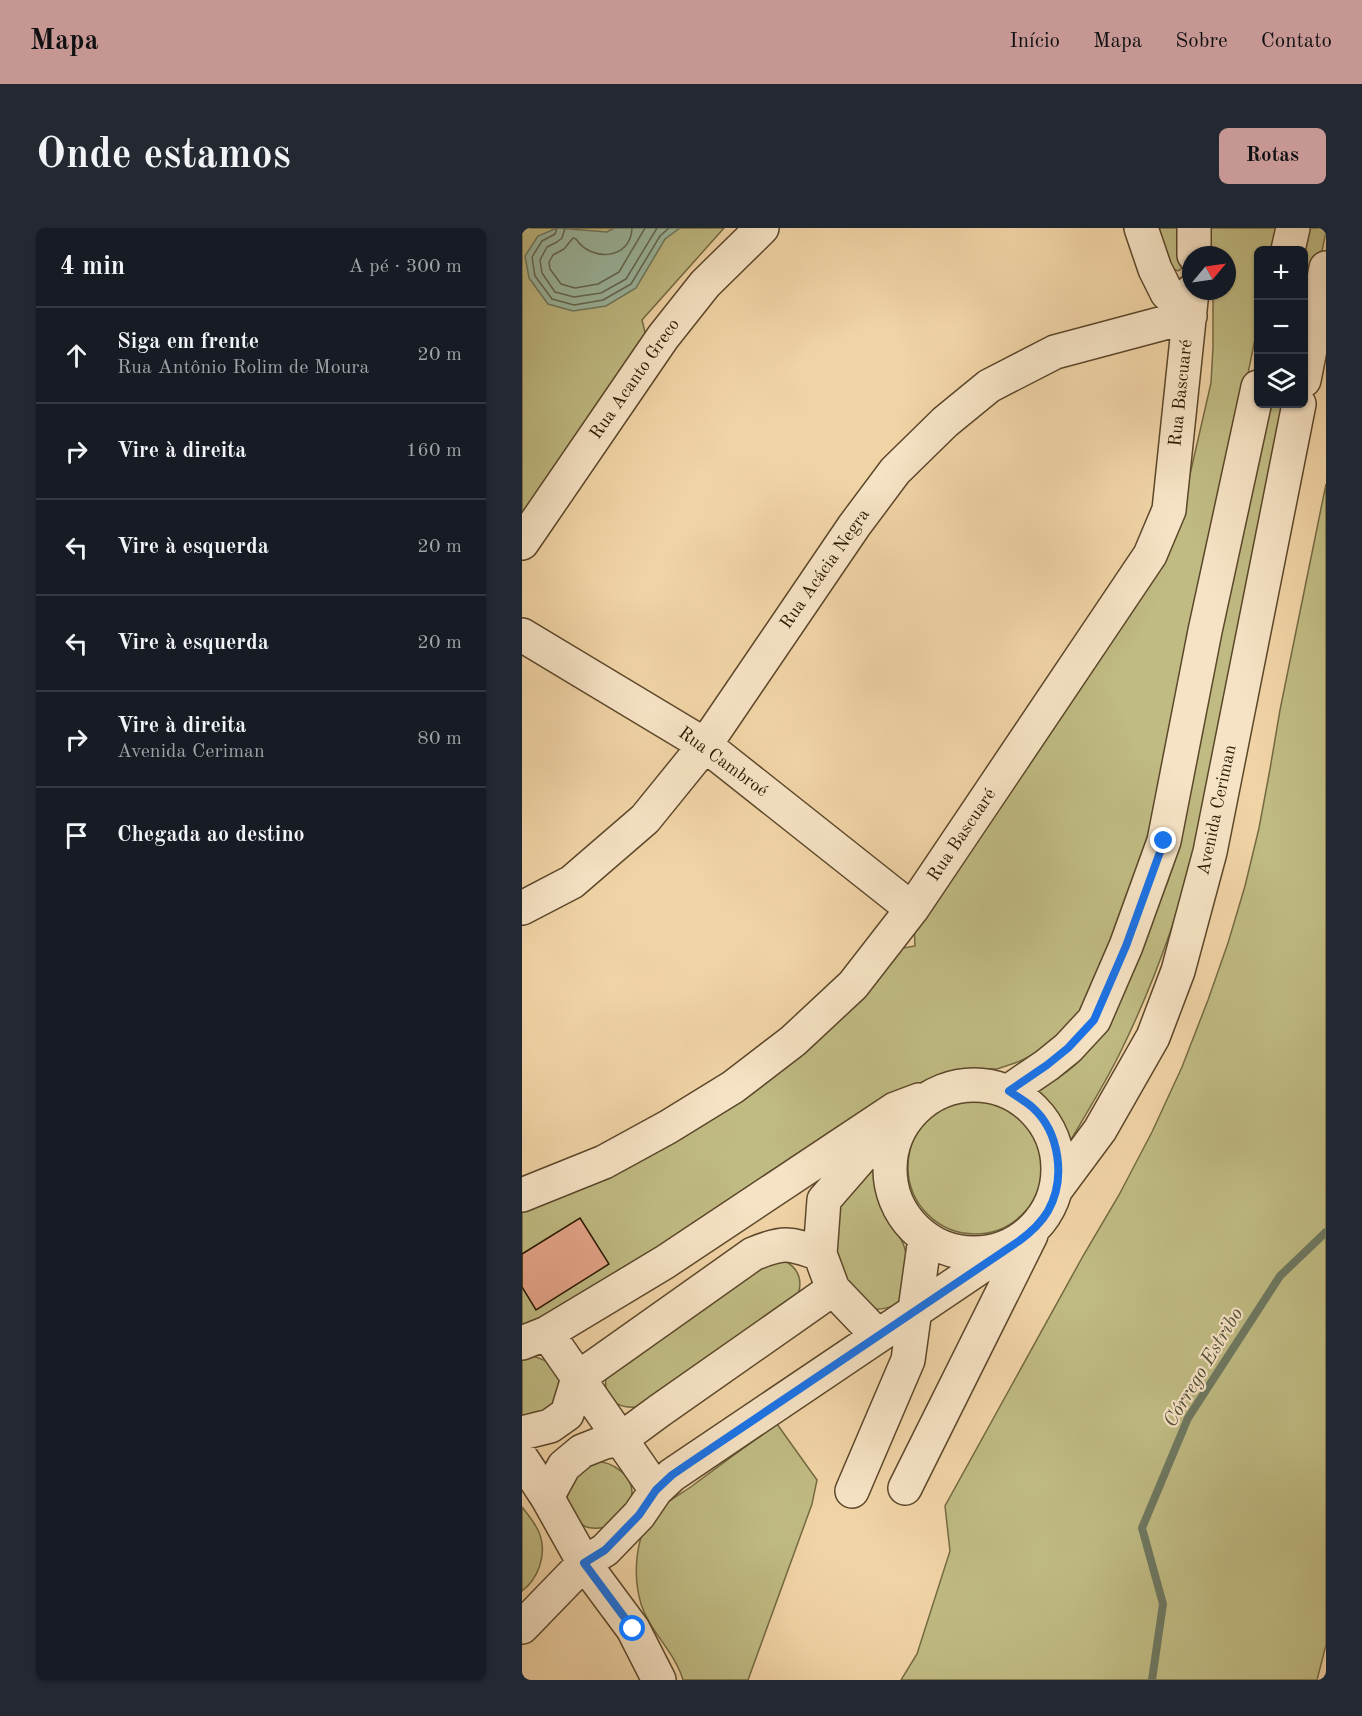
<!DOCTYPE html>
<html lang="pt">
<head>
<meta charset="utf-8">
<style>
	:root { --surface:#171b24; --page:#242831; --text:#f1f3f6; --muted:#9ea1a6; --line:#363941; --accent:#c59692 }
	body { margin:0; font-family:"Old Standard TT",serif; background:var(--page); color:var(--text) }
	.controls { position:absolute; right:18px; top:18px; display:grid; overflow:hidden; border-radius:9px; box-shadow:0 2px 4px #0004 }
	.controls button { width:54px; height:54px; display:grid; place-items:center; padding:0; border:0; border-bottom:2px solid var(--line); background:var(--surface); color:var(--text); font:30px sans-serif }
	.compass { position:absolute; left:660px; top:18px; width:54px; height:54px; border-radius:50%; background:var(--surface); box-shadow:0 2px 4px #0004; rotate:61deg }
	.stop { position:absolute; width:18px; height:18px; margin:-14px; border:4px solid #1a73e8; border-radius:50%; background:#fff }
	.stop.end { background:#1a73e8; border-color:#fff; box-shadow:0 2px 6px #0008 }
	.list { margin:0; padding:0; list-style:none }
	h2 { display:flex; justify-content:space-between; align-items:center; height:78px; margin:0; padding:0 24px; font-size:26px }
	h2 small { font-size:20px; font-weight:400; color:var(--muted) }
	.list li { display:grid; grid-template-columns:39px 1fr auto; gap:18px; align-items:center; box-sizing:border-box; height:96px; padding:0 24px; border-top:2px solid var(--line) }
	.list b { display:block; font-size:22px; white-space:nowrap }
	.list p { margin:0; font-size:20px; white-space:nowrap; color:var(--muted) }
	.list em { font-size:20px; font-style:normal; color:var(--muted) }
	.icon { flex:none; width:33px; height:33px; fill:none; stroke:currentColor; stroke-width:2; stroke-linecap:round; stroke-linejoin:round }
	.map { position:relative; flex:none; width:804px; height:1452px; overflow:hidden; border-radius:9px }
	header { display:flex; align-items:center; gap:36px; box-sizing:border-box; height:84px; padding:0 30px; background:var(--accent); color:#111 }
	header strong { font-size:28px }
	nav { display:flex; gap:33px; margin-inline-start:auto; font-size:21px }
	.intro { display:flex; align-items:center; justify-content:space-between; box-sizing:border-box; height:144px; padding:0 36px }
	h1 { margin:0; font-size:42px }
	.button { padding:15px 27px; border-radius:9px; background:var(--accent); color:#111; font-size:21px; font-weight:700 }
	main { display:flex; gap:36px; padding:0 36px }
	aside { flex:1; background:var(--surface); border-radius:9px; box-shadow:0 2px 4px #0004 }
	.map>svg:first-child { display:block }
</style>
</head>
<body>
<header>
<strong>Mapa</strong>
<nav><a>Início</a><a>Mapa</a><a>Sobre</a><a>Contato</a></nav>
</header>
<div class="intro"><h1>Onde estamos</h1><a class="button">Rotas</a></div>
<main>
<aside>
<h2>4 min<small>A pé · 300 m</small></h2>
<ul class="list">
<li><svg class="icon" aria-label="ahead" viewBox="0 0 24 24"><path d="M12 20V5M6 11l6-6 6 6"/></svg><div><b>Siga em frente</b><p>Rua Antônio Rolim de Moura</p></div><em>20 m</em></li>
<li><svg class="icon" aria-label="right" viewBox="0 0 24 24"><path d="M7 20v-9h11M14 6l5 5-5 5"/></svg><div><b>Vire à direita</b></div><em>160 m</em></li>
<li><svg class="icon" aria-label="left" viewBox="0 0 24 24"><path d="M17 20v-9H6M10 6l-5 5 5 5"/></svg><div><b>Vire à esquerda</b></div><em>20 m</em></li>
<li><svg class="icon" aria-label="left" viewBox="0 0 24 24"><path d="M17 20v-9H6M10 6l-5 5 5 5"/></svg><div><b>Vire à esquerda</b></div><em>20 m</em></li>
<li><svg class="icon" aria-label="right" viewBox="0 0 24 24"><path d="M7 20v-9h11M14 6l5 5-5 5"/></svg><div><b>Vire à direita</b><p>Avenida Ceriman</p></div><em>80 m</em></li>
<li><svg class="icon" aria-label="arrive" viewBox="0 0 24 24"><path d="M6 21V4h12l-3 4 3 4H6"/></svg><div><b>Chegada ao destino</b></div></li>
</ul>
</aside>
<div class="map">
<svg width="804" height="1452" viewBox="0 0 804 1452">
	<rect width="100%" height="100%" fill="#f1d4a6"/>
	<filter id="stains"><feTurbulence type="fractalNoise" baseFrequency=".00333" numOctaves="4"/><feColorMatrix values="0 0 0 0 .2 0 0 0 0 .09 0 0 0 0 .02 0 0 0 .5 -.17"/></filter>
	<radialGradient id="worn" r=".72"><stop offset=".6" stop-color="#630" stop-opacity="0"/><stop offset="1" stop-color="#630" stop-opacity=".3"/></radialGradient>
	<path fill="#c0bb83" stroke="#746a42" stroke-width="1.5" d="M0 0H202L120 92 125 112 0 294Z
		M636 0H658L662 39 656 43 651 41Z
		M686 0H757L752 22H736V97L629 615 613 659 554 793 515 825 496 834 475 841H452L430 844 410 850 391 858 136 1025 0 1101V979L74 950 376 721 393 718 392 695 645 330 655 303 689 155 691 119V63H705V27H689Z
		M787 0H804V4L782 107V23Z
		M747 176H766L675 616C656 688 630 760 597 827 582 857 564 886 547 915L532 885 512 863C546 847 565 830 583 797L646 653 658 608 716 316Z
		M804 256V1417L795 1452H379L395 1426 428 1323 423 1278 561 1028 597 967 630 904 660 839 686 772 706 715 723 658 737 600 748 541 758 482Z
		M386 939a67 67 0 1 1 134 0a67 67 0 1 1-134 0Z
		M356 927C355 947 357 967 364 986 368 997 379 1008 382 1018 391 1048 390 1084 349 1081L314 1042V977Z
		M263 1033C279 1042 281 1056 274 1072L204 1121 115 1179C93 1181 81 1169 84 1147L241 1035Z
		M0 1127C19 1127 41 1139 39 1161 38 1168 36 1174 34 1180L0 1196Z
		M255 1196 295 1252 290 1276 226 1452H161C153 1424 128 1404 119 1376 111 1349 112 1307 133 1284 141 1276 160 1265 170 1258 198 1237 227 1216 255 1196Z
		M71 1233C90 1233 115 1248 109 1271 106 1280 96 1290 90 1298 57 1306 55 1293 41 1268L46 1249Z
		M0 1279C6 1287 15 1297 18 1307 25 1327 16 1351 0 1363Z"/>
	<path fill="#9cb9a2" stroke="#6e7962" stroke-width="1.5" d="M35 0 85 4 92 0H158L143 11 114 60 84 78 51 83 26 76 7 50 3 28 16 8Z"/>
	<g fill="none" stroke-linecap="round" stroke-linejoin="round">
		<path stroke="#626852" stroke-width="1.5" d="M35 0 33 6 20 13 10 29 13 48 30 71 52 77 81 72 109 56 138 8 147 0
			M43 0 40 10 35 14 25 19 18 32 20 45 33 64 52 69 79 65 104 51 135 0
			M110 0C109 32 69 34 54 11L51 10 42 21 31 27 27 34 28 41 39 56 53 60 76 56 97 44 123 0"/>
		<path stroke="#6e7962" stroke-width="8" d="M630 1452 641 1376 620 1300 666 1190 758 1048 804 1004"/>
	</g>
	<path fill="#e7a68b" stroke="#291801" stroke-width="1.5" d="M58 990 87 1036 14 1082 0 1059V1026Z"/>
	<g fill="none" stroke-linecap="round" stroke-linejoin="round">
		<defs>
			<path id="minor" d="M619 0 633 41 645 65 668 88
				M672 0V27
				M766 22 771 0
				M782 152 804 40
				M0 315 141 109 183 56 240 0
				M0 407 183 517 390 681
				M0 680 50 654 123 591 183 517 332 298 373 243 423 194 467 158 533 124 668 88
				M368 941a84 84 0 1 1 168 0a84 84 0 1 1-168 0Z
				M487 863 525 837 546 820 572 792 604 718 642 613 683 403 736 159
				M535 960 578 902 631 809 656 743 688 624 777 176
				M0 967 82 934 146 899 211 859 271 813 331 757 390 681 628 327 647 282 670 63
				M25 1105 134 1262
				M356 1108 311 1061 298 1026 302 972 348 919 371 908
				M0 1115 25 1105 143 1034 373 881 397 872
				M0 1205 28 1198 45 1186 56 1150 231 1026C262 1013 267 1015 298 1026
				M0 1231 25 1269 62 1335 111 1401 137 1452
				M383 1260 509 1007
				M330 1263 386 1132 403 1010
				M25 1269 42 1238 60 1223 83 1214 99 1211 137 1183 311 1061
				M0 1399 62 1335 83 1322 117 1287 134 1262 150 1247 497 1013"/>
		</defs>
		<use href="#minor" stroke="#5b472a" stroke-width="36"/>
		<use href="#minor" stroke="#f6e3c5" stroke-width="33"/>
	</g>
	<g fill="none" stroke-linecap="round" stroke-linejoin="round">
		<path stroke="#1a73e8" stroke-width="8" d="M111 1401 62 1335 83 1322 117 1287 134 1262 150 1247 169 1234 497 1013C508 1005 519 995 526 983 544 951 538 904 510 879 503 873 494 868 487 863L525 837 546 820 572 792 604 718 642 613"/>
	</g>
	<g text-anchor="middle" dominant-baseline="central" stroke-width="4.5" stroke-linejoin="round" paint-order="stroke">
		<g font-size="18" fill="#291801" stroke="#f6e3c5">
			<text transform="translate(113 151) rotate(-55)">Rua Acanto Greco</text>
			<text transform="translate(659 165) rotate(-84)">Rua Bascuaré</text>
			<text transform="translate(303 341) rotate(-55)">Rua Acácia Negra</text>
			<text transform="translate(201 534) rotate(36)">Rua Cambroé</text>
			<text transform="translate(695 582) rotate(-78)">Avenida Ceriman</text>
			<text transform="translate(440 607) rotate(-56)">Rua Bascuaré</text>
		</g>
		<g font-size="20" font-style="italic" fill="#515039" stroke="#f6e3c5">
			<text transform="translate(682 1140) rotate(-59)">Córrego Estribo</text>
		</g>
	</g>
	<rect width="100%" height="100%" filter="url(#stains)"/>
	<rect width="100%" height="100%" fill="url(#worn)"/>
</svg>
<div class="controls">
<button>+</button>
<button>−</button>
<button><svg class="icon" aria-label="layers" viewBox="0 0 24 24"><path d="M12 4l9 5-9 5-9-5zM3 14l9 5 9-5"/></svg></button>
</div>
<svg class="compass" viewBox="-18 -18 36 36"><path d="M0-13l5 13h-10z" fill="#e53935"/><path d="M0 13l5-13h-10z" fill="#9ea1a6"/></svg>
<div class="stop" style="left:111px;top:1401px"></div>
<div class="stop end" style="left:642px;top:613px"></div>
</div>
</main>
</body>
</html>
